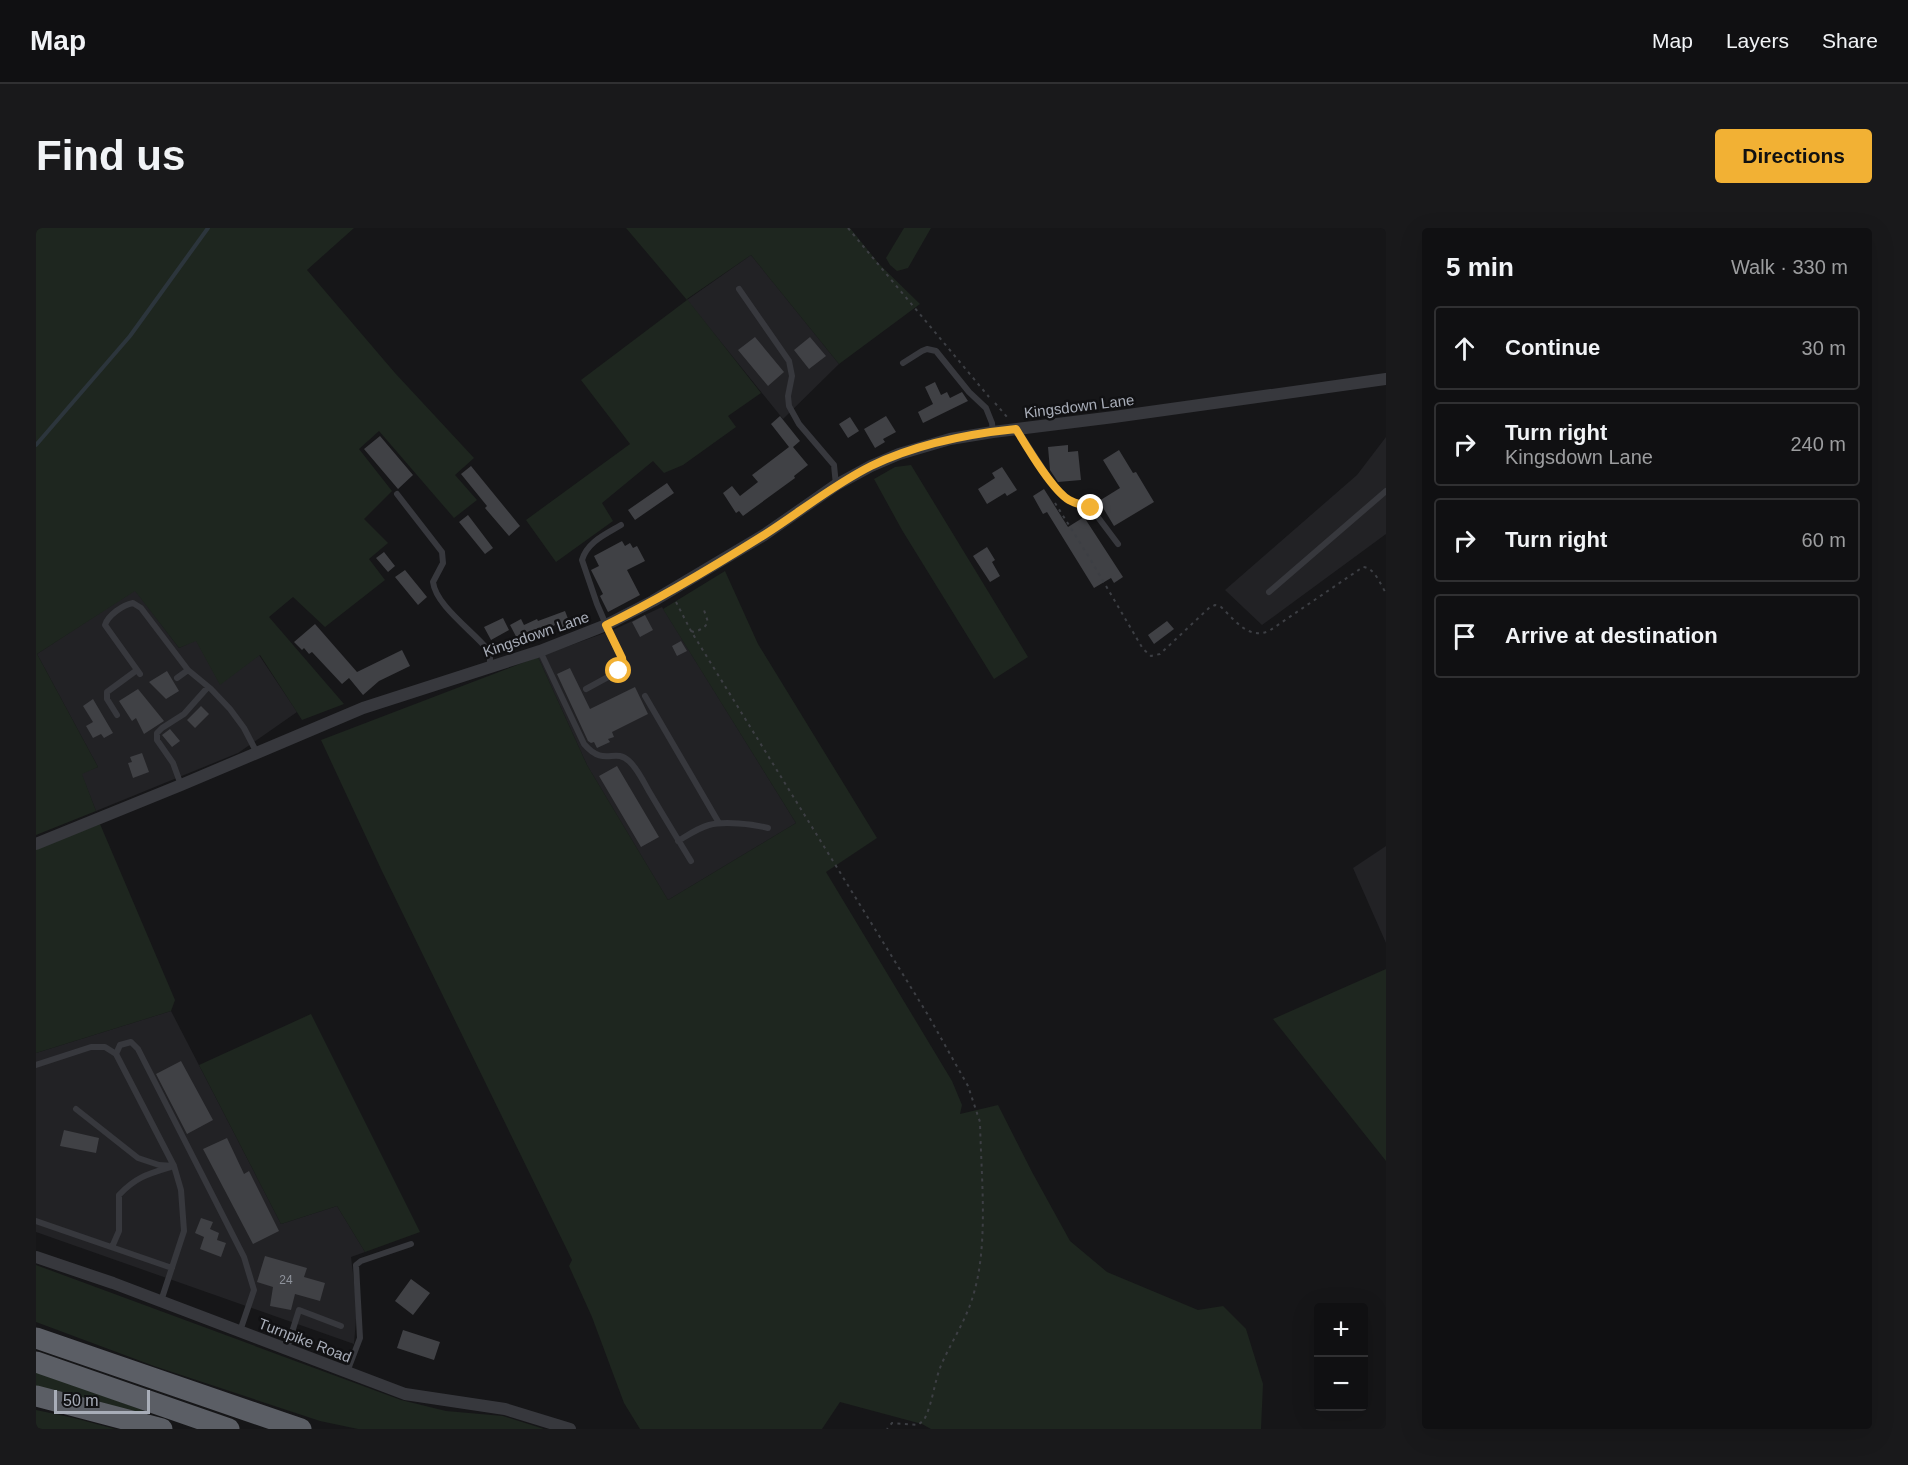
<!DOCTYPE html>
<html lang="en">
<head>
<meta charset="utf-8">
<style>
	:root { --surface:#101012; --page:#19191b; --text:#f1f3f6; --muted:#9c9d9f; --line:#303032; --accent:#f2b134 }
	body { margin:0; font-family:Helvetica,sans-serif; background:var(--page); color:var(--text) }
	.controls { position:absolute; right:18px; bottom:18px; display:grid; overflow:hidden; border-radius:6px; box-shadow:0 6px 24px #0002 }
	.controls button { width:54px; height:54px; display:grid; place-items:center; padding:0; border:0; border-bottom:2px solid var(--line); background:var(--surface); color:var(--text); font:30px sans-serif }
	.scale { position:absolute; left:18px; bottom:15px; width:96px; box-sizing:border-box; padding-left:6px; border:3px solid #a8adb8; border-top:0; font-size:16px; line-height:21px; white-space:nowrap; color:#a8adb8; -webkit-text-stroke:4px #111113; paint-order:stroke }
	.stop { position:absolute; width:18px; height:18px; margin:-14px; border:4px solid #f2b134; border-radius:50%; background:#fff }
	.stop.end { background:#f2b134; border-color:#fff; box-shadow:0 2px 6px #0008 }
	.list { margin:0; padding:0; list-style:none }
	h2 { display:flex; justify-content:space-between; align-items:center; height:78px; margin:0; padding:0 24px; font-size:26px }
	h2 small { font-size:20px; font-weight:400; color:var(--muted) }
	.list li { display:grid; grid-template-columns:39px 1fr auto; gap:18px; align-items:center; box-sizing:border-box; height:84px; margin:0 12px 12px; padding:0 12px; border:2px solid var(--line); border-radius:6px }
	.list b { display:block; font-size:22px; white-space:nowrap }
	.list p { margin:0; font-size:20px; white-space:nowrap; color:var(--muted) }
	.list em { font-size:20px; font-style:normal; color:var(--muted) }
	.icon { flex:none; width:33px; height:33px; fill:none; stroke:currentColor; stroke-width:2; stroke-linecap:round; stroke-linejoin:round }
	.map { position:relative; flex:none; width:1350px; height:1201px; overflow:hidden; border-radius:6px }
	header { display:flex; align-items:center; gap:36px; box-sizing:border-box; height:84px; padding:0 30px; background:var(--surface); border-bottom:2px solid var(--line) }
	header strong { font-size:28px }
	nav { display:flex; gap:33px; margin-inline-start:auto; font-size:21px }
	.intro { display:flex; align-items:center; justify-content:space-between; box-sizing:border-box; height:144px; padding:0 36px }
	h1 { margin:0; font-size:42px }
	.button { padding:15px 27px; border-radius:6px; background:var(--accent); color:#111; font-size:21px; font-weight:700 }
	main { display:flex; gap:36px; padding:0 36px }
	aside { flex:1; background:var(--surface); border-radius:6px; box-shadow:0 6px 24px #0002 }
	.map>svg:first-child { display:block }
</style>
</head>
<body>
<header>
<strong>Map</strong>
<nav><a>Map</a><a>Layers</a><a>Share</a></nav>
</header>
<div class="intro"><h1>Find us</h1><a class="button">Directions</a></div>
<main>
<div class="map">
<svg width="1350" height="1201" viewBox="0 0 1350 1201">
	<rect width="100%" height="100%" fill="#161618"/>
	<path fill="#222225" d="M715 27 803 136 747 191 651 72Z
		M1350 209V306L1226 397 1189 362 1321 247Z
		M99 362 143 420 160 412 184 456 223 427 261 484 202 525 60 583 45 545 62 539 1 426Z
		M626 379 760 595 632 672 551 537 502 429 577 402Z
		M1350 618V715L1317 640Z
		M135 783 245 996 301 978 329 1024 315 1029 321 1079 318 1116 0 1004V825Z"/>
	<path fill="#1e261f" d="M0 0H318L271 42 359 145 438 230 419 247 441 272 418 290 343 203 323 221 356 263 328 291 352 315 333 331 349 352 289 399 257 369 233 389 308 476 266 492 224 427 184 457 160 413 143 420 99 363 1 426 62 539 46 546 60 583 0 607Z
		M590 0H814L843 36 884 76 803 136 715 27 651 71 725 165 692 188 700 199 647 237 628 245 617 233 566 275 577 293 520 334 490 292 594 216 545 152 651 72Z
		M868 0H895L872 40 861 43 854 37 850 30Z
		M875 237 992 429 958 451 866 302 838 251 859 239Z
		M689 343 722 416 841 610 790 644 916 853 926 877 924 886 962 877 996 944 1034 1013 1071 1044 1162 1082 1187 1078 1210 1101 1227 1156 1225 1201H895L886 1196 804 1174 786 1201H604L588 1175 556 1089 533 1038 536 1032 345 641 285 512 502 429 551 537 632 672 760 595 627 381Z
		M64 596 139 772 135 783 0 825V621Z
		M1350 741V933L1237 791Z
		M275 786 384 1004 329 1024 301 978 245 996 163 837Z
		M0 1037 365 1172 410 1183 467 1188 508 1201H322L284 1193 118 1138 0 1094Z
		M0 1143 109 1183 108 1186 0 1159Z
		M0 1182 38 1190 79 1201H0Z"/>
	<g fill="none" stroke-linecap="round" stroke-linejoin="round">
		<path stroke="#2c353c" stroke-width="4" d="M0 217 94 108 172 0"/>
	</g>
	<path fill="#404145" d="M719 109 748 144 732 158 702 122Z
		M774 109 790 128 773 141 758 122Z
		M899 154 905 167 911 164 914 170 926 164 932 173 887 195 882 184 897 176 889 159Z
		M744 188 764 213 757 219 772 237 758 248 759 250 707 288 703 283 700 285 687 265 696 258 704 268 722 254 716 247 753 219 735 196Z
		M850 188 860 204 847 211 849 214 839 220 828 201Z
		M814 189 823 203 812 210 803 196Z
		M344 208 377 247 362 261 328 221Z
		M1032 217V224L1042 223 1045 252 1022 254 1014 242 1012 219Z
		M1083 222 1097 245 1100 244 1118 274 1078 298 1063 273 1084 260 1067 232Z
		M435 238 484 298 473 308 449 280 451 278 425 246Z
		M966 239 981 262 971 268 969 265 951 276 942 261 959 250 956 245Z
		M631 255 638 265 599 292 592 282Z
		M1008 261 1032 299 1048 289 1087 349 1078 355 1075 350 1058 360 1011 284 1007 286 997 268Z
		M432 287 457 320 449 326 423 294Z
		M586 313 589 318 594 315 597 320 601 318 609 333 591 342 604 367 572 384 564 368 567 366 555 342 563 338 558 328Z
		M951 319 959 332 956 334 964 348 954 354 937 328Z
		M348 324 359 338 352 344 340 330Z
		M369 342 391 369 382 377 359 349Z
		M529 383 536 401 523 406 519 397 484 416 474 397 485 391 488 397 501 391 502 393Z
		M609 387 617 402 604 409 596 394Z
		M467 390 473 402 455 412 448 399Z
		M1131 393 1138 401 1118 416 1112 407Z
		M279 396 321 444 366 422 374 438 343 453 327 467 313 450 306 456 276 424 273 426 268 420 266 422 258 414Z
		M645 413 651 423 641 428 636 418Z
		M534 440 554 481 599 459 612 486 576 504 578 509 572 511 574 514 561 520 558 514 555 515 552 513 521 446Z
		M131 443 143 463 130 471 113 454Z
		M102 461 128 493 108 506 100 490 96 493 83 473Z
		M57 471 77 505 68 510 65 506 57 510 50 498 57 494 47 478Z
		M165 478 173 486 159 500 151 492Z
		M134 501 144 513 136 519 126 507Z
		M106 525 113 544 97 550 92 535 96 534 94 529Z
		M581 538 623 609 605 619 563 548Z
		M145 833 177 892 151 906 120 846Z
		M28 902 63 910 60 925 24 918Z
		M191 910 208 946 213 943 243 1003 217 1016 167 921Z
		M165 990 177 994 174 1001 183 1005 181 1012 190 1015 185 1029 164 1021 168 1009 159 1005Z
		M229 1028 271 1040 268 1049 289 1055 284 1073 259 1066 255 1082 234 1078 237 1059 221 1054Z
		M375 1051 394 1065 377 1087 359 1073Z
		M367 1102 404 1114 398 1132 361 1120Z"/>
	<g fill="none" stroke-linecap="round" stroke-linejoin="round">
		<path stroke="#3d3f44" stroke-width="2" stroke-dasharray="3 4.5" stroke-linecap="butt" d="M812 0 953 169
			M959 175 971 189
			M1019 275 1053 329 1107 421 1115 428 1124 426 1173 380 1179 377 1185 379C1199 392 1212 412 1233 403L1327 339C1339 340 1344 356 1350 365
			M640 374 655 403 892 787 932 858 944 894C945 948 953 1017 937 1068 930 1092 916 1113 906 1135 898 1153 897 1175 888 1192L882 1197 856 1195 851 1201
			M655 403 658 404C664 402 669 400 672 394L667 379"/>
		<path stroke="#37383d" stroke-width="6" d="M703 61 753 133 756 148 752 168 753 178 763 196 798 237 800 257
			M867 135 886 123 891 121 900 123 933 164 950 180 956 195 957 204
			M981 201 1016 255 1027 268 1036 274 1055 280 1082 316
			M361 266 406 324 407 335 397 354C400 378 437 403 452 422L454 425V438
			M1233 364 1350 263
			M504 423 548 516C569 540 578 519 593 533 602 541 608 555 614 565 627 587 641 610 655 633
			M104 446 69 397C72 387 87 377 97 375L105 380 152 442 175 461 194 481 208 500 221 525
			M141 450 152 442
			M550 461 583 443 587 436 561 376 546 332C551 314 570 306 585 297
			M609 468 683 595
			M81 487 71 471V464L101 442
			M145 557 137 535 121 512V505L126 500 148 486 172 459
			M642 613C652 607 662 600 673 597 688 593 717 596 732 600
			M80 826 84 817 95 814 102 821 208 1029 218 1062 204 1103
			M0 837 55 819H69L80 826 138 938 145 962 148 1003 125 1073
			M40 881 102 930 123 937 138 938
			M0 993 136 1040
			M76 1019 83 1003V967C100 949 112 946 135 939
			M251 1120 263 1082 305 1098
			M311 1144 324 1110 320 1037 325 1033 375 1016"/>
		<path stroke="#37383d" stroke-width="12" d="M0 616 145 557 327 480 504 423 570 397 617 373 728 307 800 257 835 238 863 226 914 211 957 204 1078 189 1350 151
			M0 1029 77 1055 369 1166 469 1181 534 1201"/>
		<path stroke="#5b5e65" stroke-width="21" d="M0 1110 265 1201
			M0 1134 193 1201
			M0 1168 126 1201"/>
	</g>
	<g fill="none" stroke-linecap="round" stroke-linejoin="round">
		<path stroke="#f2b134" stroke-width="8" d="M583 443 587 436 586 430 570 397C624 371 677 339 728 307 764 284 797 257 835 238 880 216 931 206 980 201 991 219 1016 262 1033 272 1040 276 1048 277 1055 280"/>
	</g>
	<g text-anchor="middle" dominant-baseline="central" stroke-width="5" stroke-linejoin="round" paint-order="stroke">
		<g font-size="12" fill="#8e929b">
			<text x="250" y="1052">24</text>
		</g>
		<g font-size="15" fill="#a8adb8" stroke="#111113">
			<text transform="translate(1043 178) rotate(-7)">Kingsdown Lane</text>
			<text transform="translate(500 406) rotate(-19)">Kingsdown Lane</text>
			<text transform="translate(269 1112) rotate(21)">Turnpike Road</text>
		</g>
	</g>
</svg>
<div class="controls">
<button>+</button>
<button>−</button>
</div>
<div class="scale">50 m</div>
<div class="stop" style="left:583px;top:443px"></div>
<div class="stop end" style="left:1055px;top:280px"></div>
</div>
<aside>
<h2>5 min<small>Walk · 330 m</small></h2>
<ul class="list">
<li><svg class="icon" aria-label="ahead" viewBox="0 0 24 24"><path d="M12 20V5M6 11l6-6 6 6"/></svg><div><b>Continue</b></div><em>30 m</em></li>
<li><svg class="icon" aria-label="right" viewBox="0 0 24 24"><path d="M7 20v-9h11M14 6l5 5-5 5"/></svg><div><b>Turn right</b><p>Kingsdown Lane</p></div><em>240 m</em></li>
<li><svg class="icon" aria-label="right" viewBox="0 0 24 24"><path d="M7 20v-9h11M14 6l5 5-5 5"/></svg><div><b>Turn right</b></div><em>60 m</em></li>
<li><svg class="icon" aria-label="arrive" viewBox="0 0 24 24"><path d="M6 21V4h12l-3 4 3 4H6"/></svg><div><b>Arrive at destination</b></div></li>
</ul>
</aside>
</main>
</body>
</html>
